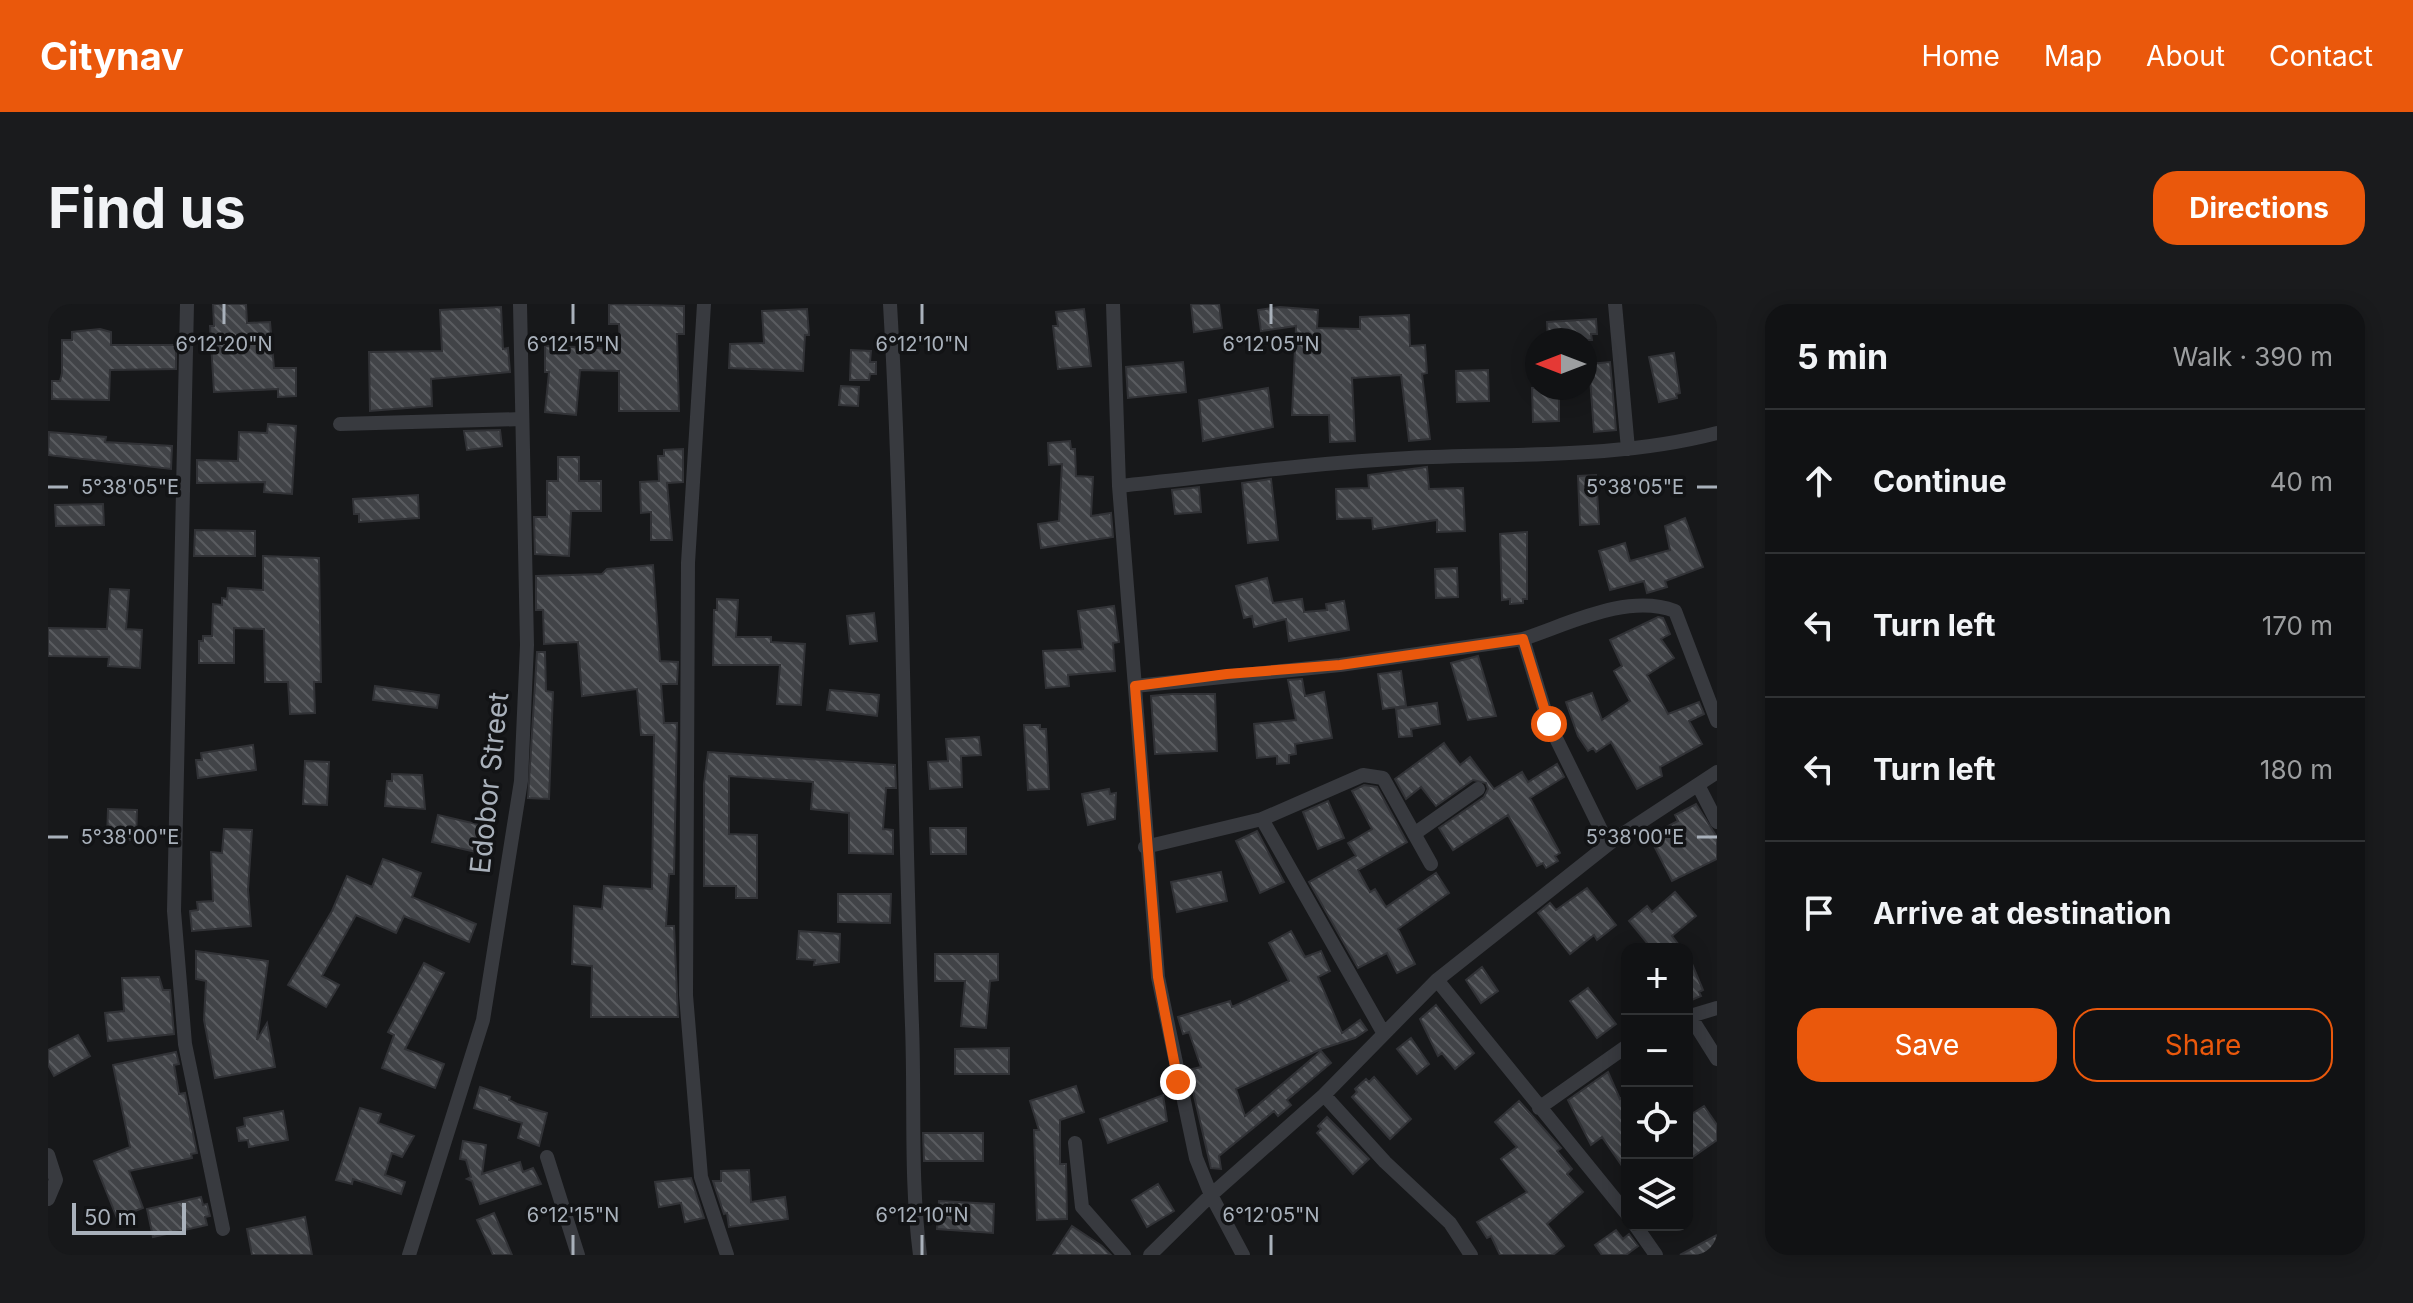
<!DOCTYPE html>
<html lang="en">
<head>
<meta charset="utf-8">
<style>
	:root { --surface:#111214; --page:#1a1b1d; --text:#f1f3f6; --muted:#9c9ea0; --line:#303234; --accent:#ea580c }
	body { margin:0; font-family:Inter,sans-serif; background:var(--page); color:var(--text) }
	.controls { position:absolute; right:24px; bottom:24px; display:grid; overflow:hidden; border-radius:16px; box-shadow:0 4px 20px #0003 }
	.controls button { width:72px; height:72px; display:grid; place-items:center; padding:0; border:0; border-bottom:2px solid var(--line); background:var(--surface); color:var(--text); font:40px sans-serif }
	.compass { position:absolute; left:1477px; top:24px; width:72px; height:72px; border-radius:50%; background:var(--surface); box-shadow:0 4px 20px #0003; rotate:270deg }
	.scale { position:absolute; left:24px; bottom:20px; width:114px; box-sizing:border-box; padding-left:8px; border:4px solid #a9b1bb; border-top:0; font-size:22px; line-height:28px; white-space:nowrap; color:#a9b1bb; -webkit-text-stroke:6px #121315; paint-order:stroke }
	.stop { position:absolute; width:24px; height:24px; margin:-18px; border:6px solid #ea580c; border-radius:50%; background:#fff }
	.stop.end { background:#ea580c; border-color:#fff; box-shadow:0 2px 8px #0008 }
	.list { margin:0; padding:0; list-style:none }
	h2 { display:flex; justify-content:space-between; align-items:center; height:104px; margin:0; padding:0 32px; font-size:34px }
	h2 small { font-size:26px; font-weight:400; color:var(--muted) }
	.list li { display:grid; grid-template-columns:52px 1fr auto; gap:24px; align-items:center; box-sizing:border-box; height:144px; padding:0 32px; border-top:2px solid var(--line) }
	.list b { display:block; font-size:30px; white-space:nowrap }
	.list em { font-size:26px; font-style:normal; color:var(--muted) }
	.actions { display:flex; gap:16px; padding:24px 32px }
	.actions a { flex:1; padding:18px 0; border:2px solid var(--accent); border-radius:24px; text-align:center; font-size:28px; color:var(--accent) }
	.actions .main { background:var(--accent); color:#fff }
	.icon { flex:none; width:44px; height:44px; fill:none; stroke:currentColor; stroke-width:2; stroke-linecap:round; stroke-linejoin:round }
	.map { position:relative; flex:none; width:1669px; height:951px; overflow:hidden; border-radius:24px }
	header { display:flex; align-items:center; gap:48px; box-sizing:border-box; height:112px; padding:0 40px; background:var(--accent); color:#fff }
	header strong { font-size:38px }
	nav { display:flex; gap:44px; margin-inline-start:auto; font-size:28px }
	.intro { display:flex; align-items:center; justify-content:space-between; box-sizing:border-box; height:192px; padding:0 48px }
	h1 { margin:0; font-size:56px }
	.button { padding:20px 36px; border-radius:24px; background:var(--accent); color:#fff; font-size:28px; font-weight:700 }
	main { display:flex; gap:48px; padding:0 48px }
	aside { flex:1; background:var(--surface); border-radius:24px; box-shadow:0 4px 20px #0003 }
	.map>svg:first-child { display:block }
</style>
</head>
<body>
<header>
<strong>Citynav</strong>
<nav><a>Home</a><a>Map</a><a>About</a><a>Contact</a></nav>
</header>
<div class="intro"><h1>Find us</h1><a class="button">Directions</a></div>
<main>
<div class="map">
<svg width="1669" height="951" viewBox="0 0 1669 951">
	<defs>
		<pattern id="building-back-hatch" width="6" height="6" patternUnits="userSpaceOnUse" patternTransform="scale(2)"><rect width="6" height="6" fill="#414347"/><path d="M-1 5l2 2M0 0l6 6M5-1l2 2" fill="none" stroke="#5a5c60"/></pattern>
	</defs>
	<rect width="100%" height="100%" fill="#17181a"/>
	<path fill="url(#building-back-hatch)" stroke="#313236" stroke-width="2" d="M165 0H198L199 19 222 18 226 64H248V92L230 93V85L166 88 162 22H166Z
		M561 0 636 2V30H629L631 107H571V67L532 66 528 111 497 108 501 68H497V42L572 45 571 20H561Z
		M1143 0H1171L1174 24 1146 28Z
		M453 3 455 45 460 44 462 68 383 75 384 102 322 107 321 48 394 47 392 6Z
		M1232 3 1270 6 1269 24 1312 25V13L1361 11 1362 42 1377 41 1379 69 1374 70 1382 135 1361 137 1353 71 1304 74 1307 137 1282 138 1281 111H1244L1248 22 1213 27 1210 6Z
		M759 5 761 31H757L755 67 681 64 682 40 716 39 714 7Z
		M1036 5 1043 62 1010 65 1005 22H1010L1008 8Z
		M1548 15 1549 30H1543L1544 36H1500L1499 18Z
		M52 25 63 28V41H128V65L62 66 61 96 4 95V77H12L14 69V36H24V28Z
		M803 46 823 47 822 58H828V70H822L821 76H802Z
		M1626 49 1632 89 1628 90 1629 94 1611 98 1601 53Z
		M1135 58 1138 88 1080 94 1078 63Z
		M1562 58 1568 126 1546 128 1541 60Z
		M1440 66 1441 97 1409 98 1408 67Z
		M793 82 811 83 810 102 791 101Z
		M1220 84 1225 123 1155 137 1151 96Z
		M1484 84H1511V117L1485 118Z
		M220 120 248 122 244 190 216 188 217 178 149 179V156L190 157 191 128 219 129Z
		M452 126 454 142 419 146 416 127Z
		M1 128 58 133 57 138 124 142 123 165 0 151Z
		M1022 137 1023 145H1027L1028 172 1045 173 1043 212 1063 209 1065 233 993 244 990 220 1011 217 1014 160 1001 161 1000 139Z
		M635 145V178L619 179 624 236H603V208L593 209 592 178 611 177 610 152H616V146Z
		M510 153H531V177H553V207H523L521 252 487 250 486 213H499V177H510Z
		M1379 163 1381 185 1415 184 1417 227 1389 228V216L1325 225 1324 214 1289 215 1288 185 1321 184 1320 171Z
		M1548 171 1551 220 1532 221 1530 172Z
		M1223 175 1230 236 1200 239 1194 179Z
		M1151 183 1153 208 1127 210 1124 186Z
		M370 191 371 214 311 218V210H306L305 195Z
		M55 200 56 221 8 222 7 201Z
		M1637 214 1655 263 1617 277 1619 283 1599 289 1596 277 1562 286 1551 247 1577 239 1582 257 1622 246 1617 222Z
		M147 226 207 227V252H146Z
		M1479 228V295H1475V299L1462 300V295L1454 296 1452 230Z
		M215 252 271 254 273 378H266L267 409 242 410 240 378H217L216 325 186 324V359H151V337H155V332H164L165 300 174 301V294L179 295 180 284 215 286Z
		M605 261 612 357 630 358 629 380H613L616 419H629L626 570H621L618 622H626L630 713H543L544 662 524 660 526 602 554 605 556 582 604 585 606 431H593L589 385 534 392 530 338 496 340 495 306H488V272L554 270 559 265Z
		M1409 264 1410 293 1388 294 1387 265Z
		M1219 274 1225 299 1254 295 1256 308 1279 306 1278 300 1296 297 1301 326 1241 337 1238 315 1206 323 1204 312 1196 314 1188 282Z
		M62 285 81 286 78 325 94 326 92 364 60 362 61 353 0 352V324L59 325Z
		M669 295 690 296 688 333H723V338L757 340 753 401 729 400 732 361H665L666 306H669Z
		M1066 302 1071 338 1065 339 1067 367 1020 371 1021 382 998 384 995 347 1035 345 1030 307Z
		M826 309 829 337 802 340 799 312Z
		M1610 313 1615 314 1622 330 1613 335 1626 354 1599 371 1620 410 1651 398 1656 410 1641 417 1654 440 1612 463 1614 472 1589 485 1563 438 1548 448 1545 444 1540 447 1530 432 1518 398 1544 389 1554 416 1582 397 1566 367 1574 362 1562 336Z
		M489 348H497L498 387 505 388 501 495 480 494Z
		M1430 352 1448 412 1420 416 1403 359Z
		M1353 367 1358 402 1335 405 1330 370Z
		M1254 375 1257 392 1276 388 1284 434 1247 440 1248 450 1241 451V459L1229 460V452L1209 454 1206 420 1248 416 1240 376Z
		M327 382 391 391 389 404 325 396Z
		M782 386 831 391 829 412 779 406Z
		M1125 390H1167L1169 447 1107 450 1103 392Z
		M1389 399 1392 420 1363 425 1364 432 1351 433 1348 405Z
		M976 421H992V425H998L1001 485 980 486Z
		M931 433 933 451 913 452 914 483 882 485 880 458 900 457 898 435Z
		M1396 439 1412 461 1422 453 1446 485 1474 468 1480 478 1509 460 1516 473 1482 494 1512 549 1507 552 1510 557 1498 564 1495 559 1489 562 1460 511 1405 546 1391 524 1436 493 1440 485 1438 479 1425 476 1388 502 1373 483 1358 495 1347 475Z
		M205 441 208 466 150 474 148 456H154L153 449Z
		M660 448 847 461 848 484H838L835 525 845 526V550L801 549V509L763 505 765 478 681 472V530L709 531V594H688V582H656V480Z
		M257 457 281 458 279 501 255 500Z
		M344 470 374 471 377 505 337 502 339 477H344Z
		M1316 481 1329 483 1359 538 1310 566 1322 588 1327 585 1338 603 1388 569 1401 589 1350 625 1367 660 1349 669 1339 649 1310 664 1261 578 1308 552 1300 539 1324 525 1304 487Z
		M1061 485 1062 490 1068 489 1067 515 1040 521 1034 490Z
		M1280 497 1296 534 1270 545 1255 508Z
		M1648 500 1669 533V555L1624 577 1601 532 1630 517 1627 511Z
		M60 505 89 506 88 536 59 535Z
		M390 511 437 522 434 536 440 537 437 550 384 538Z
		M882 524H918V550H883Z
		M176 525 204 526 200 586 203 622 144 627 142 607 150 606 149 598 165 597 163 548 174 549Z
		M1209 527 1236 578 1212 589 1188 537Z
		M335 555 373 569 364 593 428 620 421 638 356 612 348 629 308 611 274 672 291 681 278 703 240 681 284 607 299 572 324 583Z
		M1173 568 1179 597 1129 608 1123 578Z
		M1539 584 1568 621 1549 636 1546 631 1522 650 1490 609 1502 599 1508 606Z
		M1627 588 1648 612 1624 632 1634 645H1604L1581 617 1599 602 1604 608Z
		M790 590H843L842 619 790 618Z
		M751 627 792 630 791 658 766 661 767 656 749 655Z
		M1243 627 1257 653 1273 647 1282 667 1270 673 1294 729 1312 716 1319 726 1307 734 1273 745 1188 785 1197 812 1273 747 1283 759 1239 796 1243 801 1230 812 1226 807 1171 852 1173 865 1163 864 1140 766 1153 763 1141 728 1135 730 1130 713 1182 697 1184 703 1241 677 1221 639Z
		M148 647 220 657 209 736 219 719 227 763 167 774 156 716 158 677 148 675Z
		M1639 648 1655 686 1651 688 1653 692 1639 698Z
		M887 650H950V676L942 677 938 724 913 722 917 677H887Z
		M376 659 396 669 357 745 396 760 387 784 334 764 346 731 340 728Z
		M1434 663 1450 687 1433 699 1418 676Z
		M111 673 115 686H122L126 730 60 737 57 709 76 707 74 674Z
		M1540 684 1568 720 1549 734 1522 697Z
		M1388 701 1426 749 1407 765 1394 749 1390 752 1372 715Z
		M30 731 42 752 6 772 0 761V746Z
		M1363 734 1381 760 1369 770 1349 745Z
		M961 744V770H907V745Z
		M128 748 131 760 126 761 131 790 137 789 149 849 143 850 144 854 81 867 95 904 69 914 46 857 82 843 65 761Z
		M1560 768 1572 795 1579 790V869L1554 833 1543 841 1520 796Z
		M1326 773 1363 815 1342 835 1304 793 1309 788 1307 785 1318 775 1321 778Z
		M1028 782 1036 808 1012 816V860H1018L1019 915 989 916 986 826H991L982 797Z
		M432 783 462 793 461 796 469 800 499 809 491 842 470 834 474 819 426 804Z
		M1115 791 1119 817 1060 839 1052 815Z
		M1471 797 1513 844 1509 847 1524 865 1519 870 1535 888 1499 920 1516 942 1505 951H1452L1443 932 1439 934 1429 918 1479 888 1453 855 1469 843 1447 818Z
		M1656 802 1669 821V836L1639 857V813Z
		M312 804 333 810 330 819 366 832 354 853 344 849 337 871 357 878 353 890 305 875 304 880 288 876Z
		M235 807 240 836 201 843 200 836 191 837 189 824 197 822 196 814Z
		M1279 813 1321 855 1305 870 1269 829 1273 825 1270 822Z
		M875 829H935V857H876Z
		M415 837 438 841 434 870 472 858 475 868 485 864 493 880 432 900 424 877 419 875 423 873 418 856 412 855Z
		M701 866 703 898 737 893 740 915 681 923 679 909 676 910 665 877H673V867Z
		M643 874 656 914 637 918 633 899 611 903 607 878Z
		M1110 880 1126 907 1099 923 1084 896Z
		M153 893 155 901 159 900 162 912 157 913 159 921 105 933 99 905Z
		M891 897 946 900 945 929 889 925Z
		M446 909 464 951H445L429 916Z
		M257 913 264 951H204L199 925Z
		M1024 922 1054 942 1063 951H1005Z
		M1568 926 1575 935 1581 930 1590 942 1578 951H1554L1547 941Z
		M1669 931V951H1632Z"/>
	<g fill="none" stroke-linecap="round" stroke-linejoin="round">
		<path stroke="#383a3f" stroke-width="14" d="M139 0 126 607 137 740 175 925
			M656 0 640 259 638 691 653 873 679 951
			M842 0C856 240 855 481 864 721 867 798 862 874 872 951
			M1065 0 1071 182 1110 673 1148 854 1163 891 1195 951
			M1567 0 1580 145
			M292 120 474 115
			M1071 182C1167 172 1264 159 1361 154 1464 149 1569 155 1669 129
			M1475 335C1521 320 1579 289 1627 307L1669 417
			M1087 382 1292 361 1475 335 1501 420 1560 540
			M1650 481 1669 518
			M1214 515 1315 471 1335 474 1383 560
			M1366 530 1430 485
			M1097 543 1214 515 1336 730
			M1389 676 1579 910
			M1642 712 1669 755
			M1639 713 1669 704
			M1276 791 1337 858 1402 919 1423 951
			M1491 804 1579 742
			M1027 839 1034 903 1076 951
			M0 851 8 876 0 895
			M499 853 530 951
			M1587 921 1608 951
			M361 951 435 716 473 477 479 341 472 0
			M1102 951 1163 891 1276 791 1389 676 1567 535 1669 468"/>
	</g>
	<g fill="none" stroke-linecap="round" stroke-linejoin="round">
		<path stroke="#ea580c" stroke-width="10" d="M1130 778 1110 673 1087 382 1179 370 1292 361 1475 335 1501 420"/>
	</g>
	<path fill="none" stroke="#a9b1bb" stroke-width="3" d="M176 0V20M525 0V20M874 0V20M1223 0V20M0 183H20M1649 183H1669M0 533H20M1649 533H1669M525 931V951M874 931V951M1223 931V951"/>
	<g text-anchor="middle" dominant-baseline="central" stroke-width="7" stroke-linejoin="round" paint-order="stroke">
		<g font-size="28" fill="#a9b1bb" stroke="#121315">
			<text transform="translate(441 479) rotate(-84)">Edobor Street</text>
		</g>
	</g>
	<g font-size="20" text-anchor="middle" fill="#a9b1bb" stroke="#121315" stroke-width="7" stroke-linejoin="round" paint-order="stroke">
		<text x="176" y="47">6°12'20"N</text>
		<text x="525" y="47">6°12'15"N</text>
		<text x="874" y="47">6°12'10"N</text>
		<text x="1223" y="47">6°12'05"N</text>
		<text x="1587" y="190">5°38'05"E</text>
		<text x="82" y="190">5°38'05"E</text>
		<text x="1587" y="540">5°38'00"E</text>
		<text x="82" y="540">5°38'00"E</text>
		<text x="525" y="918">6°12'15"N</text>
		<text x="874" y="918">6°12'10"N</text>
		<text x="1223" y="918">6°12'05"N</text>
	</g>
</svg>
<div class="controls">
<button>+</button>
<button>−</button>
<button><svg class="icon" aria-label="locate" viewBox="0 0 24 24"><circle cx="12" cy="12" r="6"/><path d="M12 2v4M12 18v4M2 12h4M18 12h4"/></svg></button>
<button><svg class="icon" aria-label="layers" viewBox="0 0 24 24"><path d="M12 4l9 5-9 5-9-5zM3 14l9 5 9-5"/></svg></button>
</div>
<svg class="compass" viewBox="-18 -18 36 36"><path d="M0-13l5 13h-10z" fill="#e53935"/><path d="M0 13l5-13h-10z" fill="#9c9ea0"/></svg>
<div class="scale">50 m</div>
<div class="stop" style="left:1501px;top:420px"></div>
<div class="stop end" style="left:1130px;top:778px"></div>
</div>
<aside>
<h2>5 min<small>Walk · 390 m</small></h2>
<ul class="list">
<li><svg class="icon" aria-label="ahead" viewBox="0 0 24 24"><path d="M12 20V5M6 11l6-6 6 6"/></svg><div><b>Continue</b></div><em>40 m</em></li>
<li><svg class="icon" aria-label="left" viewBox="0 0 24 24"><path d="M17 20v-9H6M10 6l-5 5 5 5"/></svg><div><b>Turn left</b></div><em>170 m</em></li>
<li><svg class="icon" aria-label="left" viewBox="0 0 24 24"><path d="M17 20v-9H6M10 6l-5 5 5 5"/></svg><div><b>Turn left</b></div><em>180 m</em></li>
<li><svg class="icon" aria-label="arrive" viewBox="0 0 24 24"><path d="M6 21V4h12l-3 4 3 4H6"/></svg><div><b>Arrive at destination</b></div></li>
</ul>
<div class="actions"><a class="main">Save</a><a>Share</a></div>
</aside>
</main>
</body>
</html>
